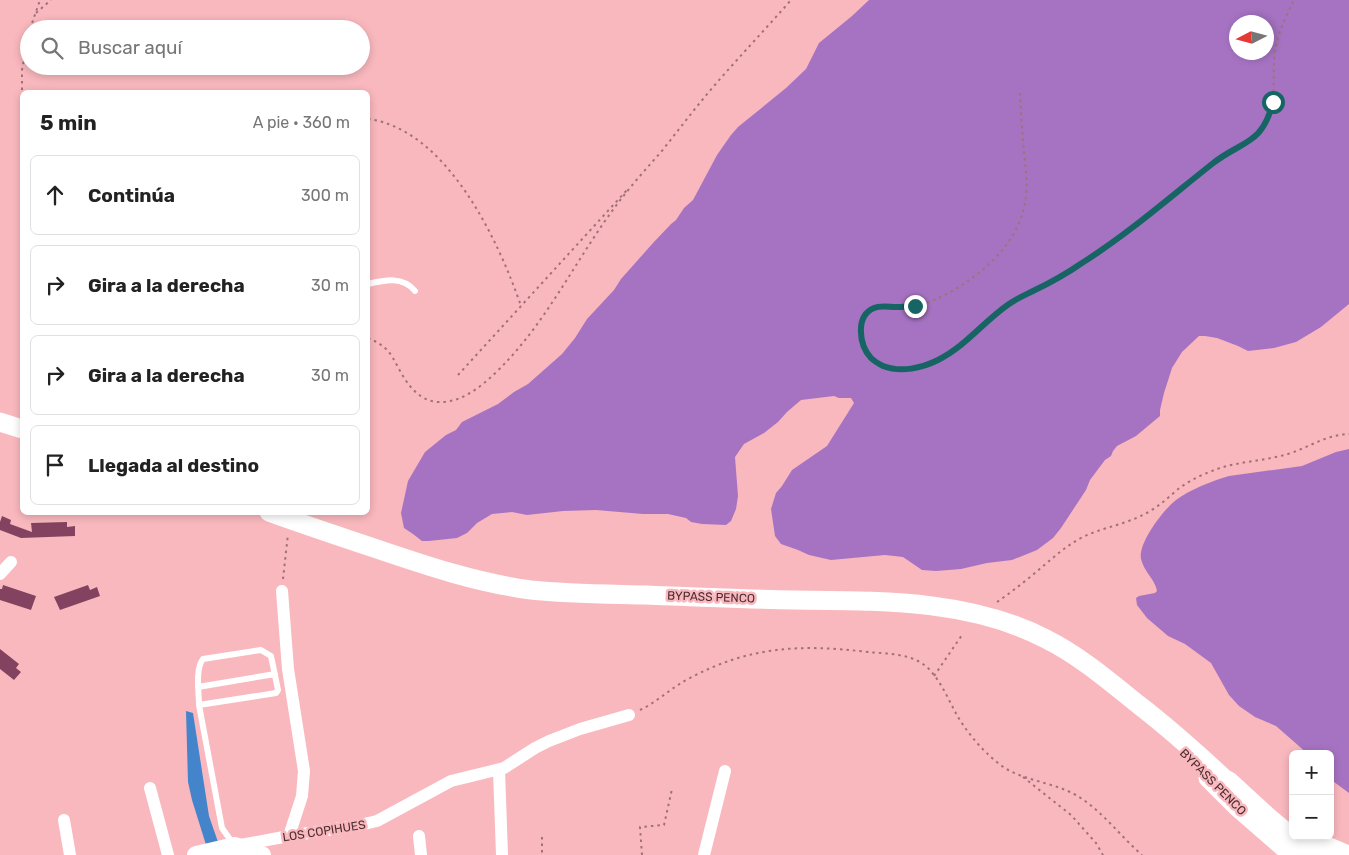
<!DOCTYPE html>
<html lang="es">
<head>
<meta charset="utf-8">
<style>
	:root { --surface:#fff; --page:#f2f2f2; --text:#222; --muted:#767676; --line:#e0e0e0 }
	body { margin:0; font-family:Rubik,sans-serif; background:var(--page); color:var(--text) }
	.controls { position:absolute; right:15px; bottom:15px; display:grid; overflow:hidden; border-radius:8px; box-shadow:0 2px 8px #0003 }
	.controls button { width:45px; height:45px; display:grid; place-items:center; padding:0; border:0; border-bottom:1px solid var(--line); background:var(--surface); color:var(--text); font:25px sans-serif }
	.compass { position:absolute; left:1229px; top:15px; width:45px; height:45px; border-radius:50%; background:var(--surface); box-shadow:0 2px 8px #0003; rotate:264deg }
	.stop { position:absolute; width:15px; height:15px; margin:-11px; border:4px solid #166564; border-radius:50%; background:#fff }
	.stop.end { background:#166564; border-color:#fff; box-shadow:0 1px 5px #0008 }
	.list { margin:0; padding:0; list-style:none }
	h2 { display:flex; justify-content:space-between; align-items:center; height:65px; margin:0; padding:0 20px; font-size:21px }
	h2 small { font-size:16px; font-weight:400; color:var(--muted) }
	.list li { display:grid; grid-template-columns:32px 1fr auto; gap:15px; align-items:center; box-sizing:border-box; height:80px; margin:0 10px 10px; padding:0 10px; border:1px solid var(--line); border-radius:8px }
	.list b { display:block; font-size:19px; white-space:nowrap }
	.list em { font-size:16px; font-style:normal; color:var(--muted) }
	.icon { flex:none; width:28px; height:28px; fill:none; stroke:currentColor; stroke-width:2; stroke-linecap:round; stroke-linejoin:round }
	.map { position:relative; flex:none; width:1349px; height:855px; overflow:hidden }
	.search { position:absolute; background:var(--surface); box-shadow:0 2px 8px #0003; left:20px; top:20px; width:350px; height:55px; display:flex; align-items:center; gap:12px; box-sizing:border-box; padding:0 18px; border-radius:28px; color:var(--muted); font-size:19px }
	.panel { position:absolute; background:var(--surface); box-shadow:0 2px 8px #0003; left:20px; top:90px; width:350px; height:425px; border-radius:8px }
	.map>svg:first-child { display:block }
</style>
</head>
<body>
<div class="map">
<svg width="1349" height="855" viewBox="0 0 1349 855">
	<rect width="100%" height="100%" fill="#f9b8be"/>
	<path fill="#a673c2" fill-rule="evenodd" d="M869 0H1349V304L1321 327 1296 342 1274 348 1248 351 1238 346 1217 338 1205 336H1199L1182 352 1172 368 1164 393 1160 410V416L1136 436 1117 446 1113 451 1111 456 1105 460 1090 480 1086 490 1061 528 1053 538 1037 550 1012 560 987 563 961 569 936 571 922 570 903 557 885 555 831 560 809 555 798 550 781 544 775 536 771 509 776 493 782 486 792 470 827 446 854 403 851 398H839L834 396 801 400 787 412 778 422 764 433 744 444 735 457 738 496 736 509 731 521 726 525 702 524 691 522 686 518 668 514H643L596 510 563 511 527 515 512 512 492 514 477 523 467 533 457 538 429 541H422L413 534 404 528 401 513 408 481 425 452 446 435 456 430 462 422 498 404 514 392 528 384 562 354 575 338 587 319 614 290 621 279 653 243 671 224 676 220 684 208 693 200 717 155 731 135 738 127 786 88 806 69 819 43 852 16ZM1236 22H1266V52H1236Z
		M1349 449V793L1330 779V754H1308L1276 726 1255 717 1239 706 1229 695 1211 663 1185 644 1168 636 1147 618 1137 605 1136 598 1139 596 1155 593 1157 591C1155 579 1144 572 1141 559 1138 543 1163 510 1176 500 1191 489 1212 481 1229 476L1302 466 1336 452Z"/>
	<path fill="#4484cb" d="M186 711 193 713 209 816 218 842 207 848 192 800 188 782Z"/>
	<path fill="#834360" d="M2 516 11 520 10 524 32 532 31 523 67 522V527L75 526V536L21 538 0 530V522Z
		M3 585 36 596 31 610 0 600V589H2Z
		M88 585 90 590 97 587 100 596 60 610 54 597Z
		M0 649 19 664 16 668 21 672 14 680 0 669Z"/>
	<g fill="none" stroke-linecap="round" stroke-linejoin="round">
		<path stroke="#a17176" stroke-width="2" stroke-dasharray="2.5 4" stroke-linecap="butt" d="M36 13 51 0
			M30 29 40 0
			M1020 93C1021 112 1022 132 1024 151 1025 166 1028 181 1026 195 1023 232 997 261 968 281 952 292 934 302 915 306 904 308 879 304 871 309 863 315 860 326 861 335 863 367 896 373 921 366 963 355 978 323 1012 302 1025 293 1041 287 1055 279 1072 270 1089 260 1105 248 1126 233 1147 218 1167 201 1184 187 1199 173 1216 160 1229 151 1247 146 1258 134 1280 111 1271 79 1275 50 1278 33 1286 16 1294 0
			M22 103V70L29 33
			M368 119C446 129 498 239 521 306
			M368 338C375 341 381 344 387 350 392 355 395 362 399 369 407 384 418 400 437 402 466 404 491 378 509 359 551 313 578 257 615 207 629 188 645 170 661 152 677 132 692 112 708 93 735 61 764 31 791 0
			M458 375 627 190
			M283 579 288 534
			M997 602C1013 591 1028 579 1042 567 1054 557 1065 547 1079 539 1101 527 1127 525 1150 511 1160 505 1168 498 1177 490 1188 481 1203 474 1217 469 1240 461 1265 461 1288 454 1310 447 1325 435 1349 434
			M934 676 962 635
			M640 710C657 702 671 688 688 679 750 646 799 644 868 652 888 654 913 653 929 669 942 683 949 701 958 717 969 735 982 750 998 763 1020 781 1050 781 1074 794 1101 809 1119 835 1142 855
			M1023 777 1071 815 1096 843 1103 855
			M542 837V855
			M642 855 640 827 664 825 672 789"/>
		<path stroke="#fff" stroke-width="6" d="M368 284C385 280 403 276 415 291
			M261 650 271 656 278 690 276 693 199 705C199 693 195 669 203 659Z
			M198 687 275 674
			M199 705 222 828 234 845"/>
		<path stroke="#fff" stroke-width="12" d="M0 574 11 562
			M282 591 288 669 304 771 302 796 289 836
			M499 770 502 855
			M150 788 168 855
			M64 820 70 855
			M419 836 421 855
			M235 846 289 836 360 825 377 821 451 781 504 768 535 748 549 741 580 729 629 715
			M704 855 725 771"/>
		<path stroke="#fff" stroke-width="18" d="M196 855 235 846 262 855"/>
		<path stroke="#fff" stroke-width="19" d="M0 422 22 429
			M269 512C305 525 341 537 377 549 427 566 478 583 531 590 569 594 607 594 645 595 694 597 744 599 794 600 879 601 969 599 1046 639 1080 656 1109 681 1139 705 1170 729 1199 755 1228 782
			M1208 778 1236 806 1292 855"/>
		<path stroke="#fff" stroke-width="22" d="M1228 782C1256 808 1283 834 1315 855
			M1306 836 1325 847 1344 855"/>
	</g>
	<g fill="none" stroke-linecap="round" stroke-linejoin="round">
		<path stroke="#166564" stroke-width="6" d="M915 306C909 306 903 307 896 307 889 307 881 305 874 308 855 316 859 345 871 358 874 361 879 364 883 366 901 373 922 368 938 360 966 346 984 321 1009 304 1016 299 1025 295 1033 291 1050 283 1066 274 1082 263 1128 234 1169 198 1212 164 1242 140 1262 146 1273 102"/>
	</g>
	<g text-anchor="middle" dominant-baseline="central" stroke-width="5" stroke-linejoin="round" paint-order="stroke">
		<g font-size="12" fill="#4b2c2f" stroke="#f9b8be">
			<text transform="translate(711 597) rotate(2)">BYPASS PENCO</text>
			<text transform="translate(1213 782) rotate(45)">BYPASS PENCO</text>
			<text transform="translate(324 831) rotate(-9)">LOS COPIHUES</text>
		</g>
	</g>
</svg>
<div class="controls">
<button>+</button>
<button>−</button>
</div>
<svg class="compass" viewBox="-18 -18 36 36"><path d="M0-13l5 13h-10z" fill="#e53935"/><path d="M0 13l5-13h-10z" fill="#767676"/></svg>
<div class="stop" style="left:1273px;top:102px"></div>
<div class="stop end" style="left:915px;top:306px"></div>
<div class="search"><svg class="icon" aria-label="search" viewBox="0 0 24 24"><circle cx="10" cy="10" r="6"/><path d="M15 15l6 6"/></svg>Buscar aquí</div>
<section class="panel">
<h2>5 min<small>A pie · 360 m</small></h2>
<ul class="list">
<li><svg class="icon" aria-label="ahead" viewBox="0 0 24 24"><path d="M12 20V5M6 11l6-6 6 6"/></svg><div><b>Continúa</b></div><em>300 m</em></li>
<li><svg class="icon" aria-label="right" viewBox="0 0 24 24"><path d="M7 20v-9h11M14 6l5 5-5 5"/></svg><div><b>Gira a la derecha</b></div><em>30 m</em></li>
<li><svg class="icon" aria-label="right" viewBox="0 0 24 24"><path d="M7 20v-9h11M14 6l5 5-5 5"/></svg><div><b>Gira a la derecha</b></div><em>30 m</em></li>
<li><svg class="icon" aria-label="arrive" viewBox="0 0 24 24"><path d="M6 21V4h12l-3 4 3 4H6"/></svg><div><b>Llegada al destino</b></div></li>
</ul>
</section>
</div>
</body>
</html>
